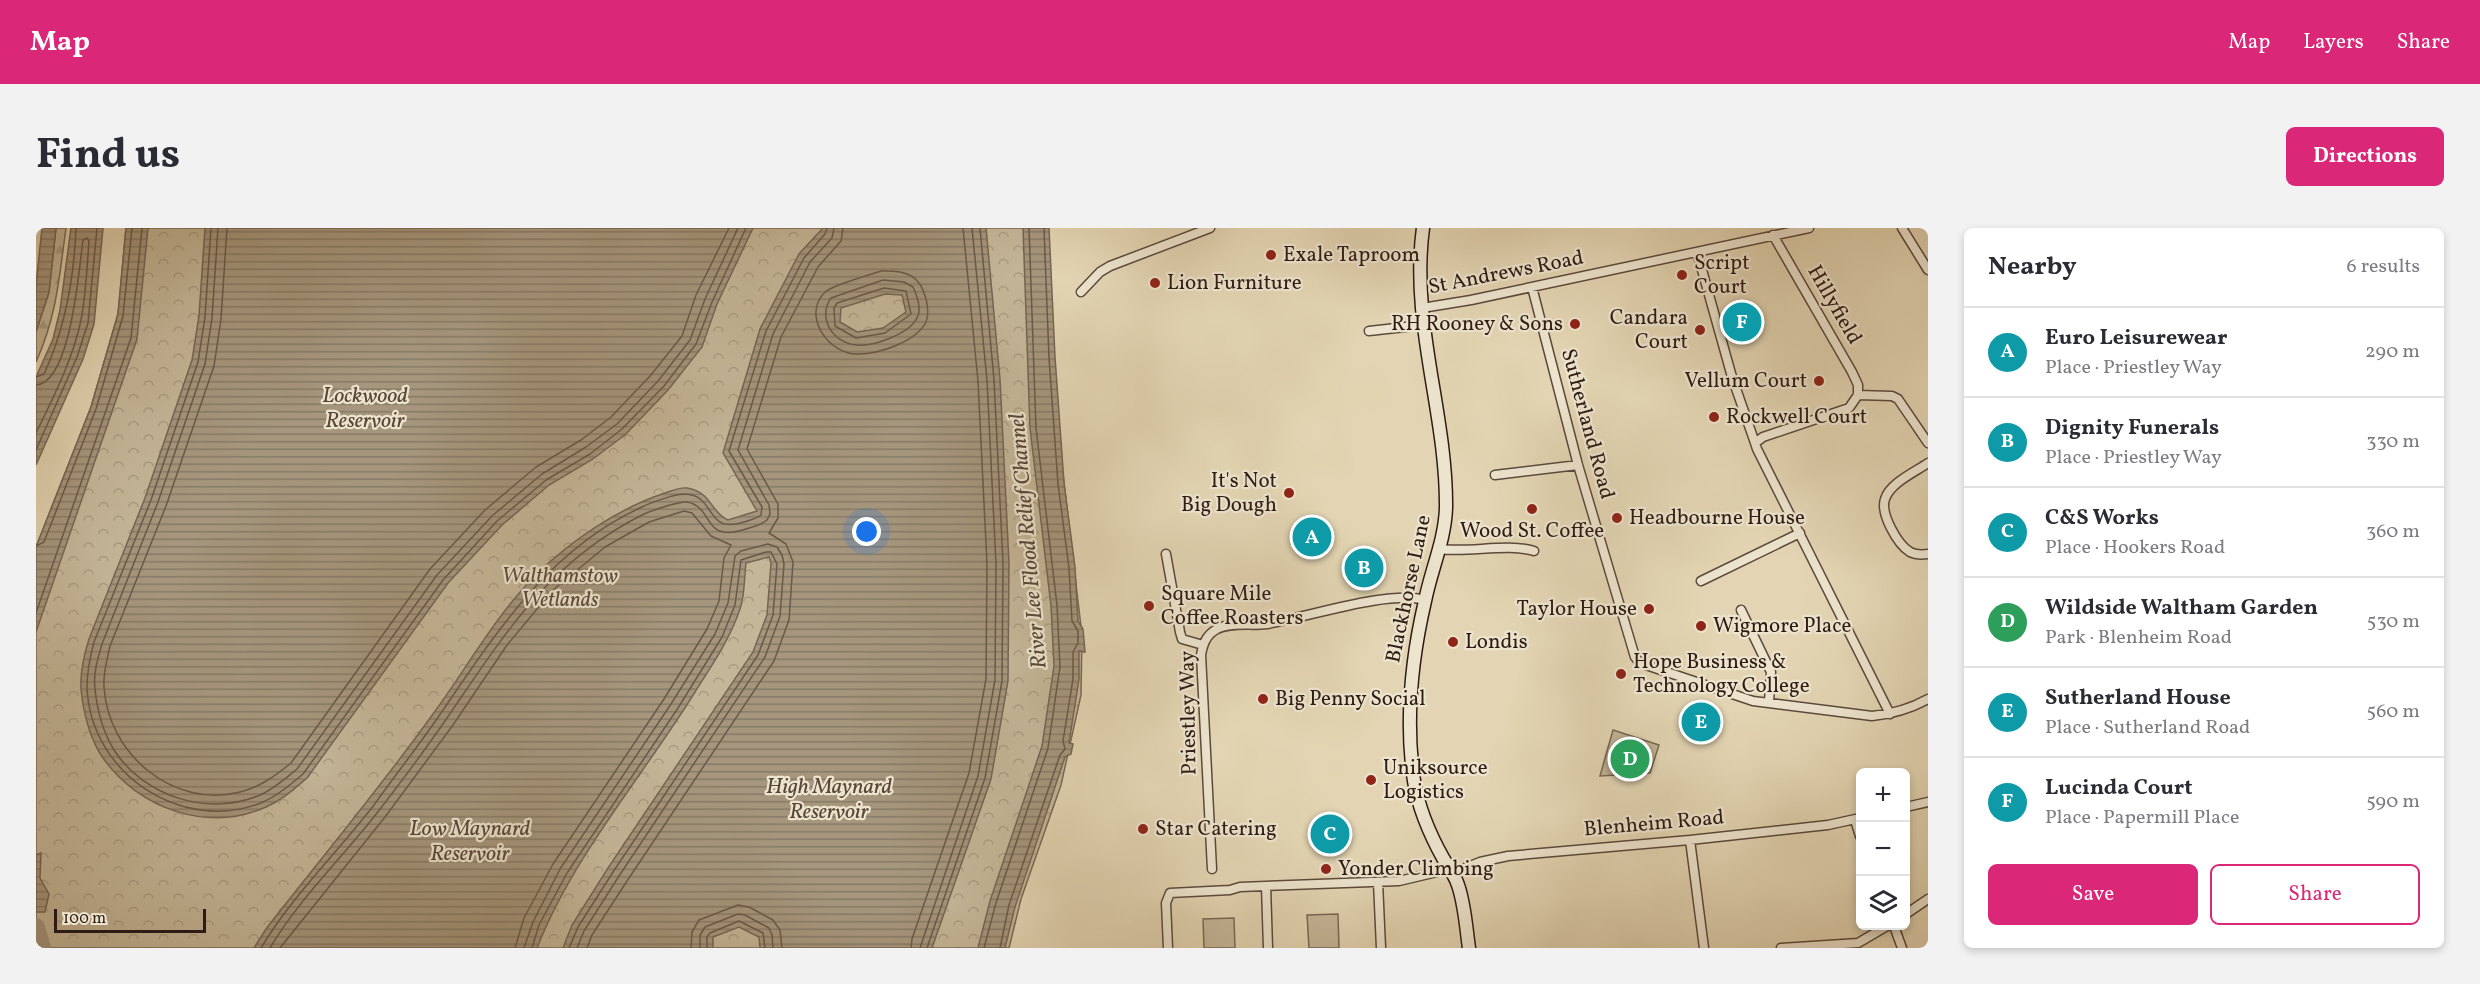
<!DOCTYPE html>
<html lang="en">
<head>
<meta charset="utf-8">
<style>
	:root { --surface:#fff; --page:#f2f2f3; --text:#2b2b33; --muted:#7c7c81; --line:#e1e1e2; --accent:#db2777 }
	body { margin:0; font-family:Vollkorn,serif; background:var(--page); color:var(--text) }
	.controls { position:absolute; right:18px; bottom:18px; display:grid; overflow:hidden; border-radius:9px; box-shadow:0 3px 9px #0003 }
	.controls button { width:54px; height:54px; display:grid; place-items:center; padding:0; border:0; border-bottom:2px solid var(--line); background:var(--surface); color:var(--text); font:30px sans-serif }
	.scale { position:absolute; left:18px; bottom:15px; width:152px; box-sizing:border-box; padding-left:6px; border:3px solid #2e1c14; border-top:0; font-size:16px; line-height:21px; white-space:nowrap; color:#2e1c14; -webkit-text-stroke:4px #ede4ce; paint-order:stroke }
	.you { position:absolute; left:831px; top:304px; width:21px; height:21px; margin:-15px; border:4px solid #fff; border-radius:50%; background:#1a73e8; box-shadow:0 0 0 9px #1a73e833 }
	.badge { display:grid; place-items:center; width:39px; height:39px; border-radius:50%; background:var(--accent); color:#fff; font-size:20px; font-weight:700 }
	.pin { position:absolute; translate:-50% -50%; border:3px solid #fff; box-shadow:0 2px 6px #0006 }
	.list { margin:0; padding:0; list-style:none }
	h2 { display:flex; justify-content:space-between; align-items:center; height:78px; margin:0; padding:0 24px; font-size:26px }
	h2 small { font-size:20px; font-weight:400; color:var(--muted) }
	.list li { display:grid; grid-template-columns:39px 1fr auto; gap:18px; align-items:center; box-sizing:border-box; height:90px; padding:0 24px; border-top:2px solid var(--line) }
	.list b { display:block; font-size:22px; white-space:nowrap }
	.list p { margin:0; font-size:20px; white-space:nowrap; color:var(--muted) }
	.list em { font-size:20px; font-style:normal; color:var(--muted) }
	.actions { display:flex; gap:12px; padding:18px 24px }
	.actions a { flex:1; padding:14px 0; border:2px solid var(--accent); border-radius:9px; text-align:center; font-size:21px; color:var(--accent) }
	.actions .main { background:var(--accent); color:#fff }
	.icon { flex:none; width:33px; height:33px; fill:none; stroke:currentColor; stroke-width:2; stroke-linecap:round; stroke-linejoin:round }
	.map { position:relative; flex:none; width:1892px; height:720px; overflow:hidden; border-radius:9px }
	header { display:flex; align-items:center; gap:36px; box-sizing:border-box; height:84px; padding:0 30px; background:var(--accent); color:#fff }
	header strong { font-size:28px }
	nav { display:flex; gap:33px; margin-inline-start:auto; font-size:21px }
	.intro { display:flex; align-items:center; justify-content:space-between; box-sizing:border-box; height:144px; padding:0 36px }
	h1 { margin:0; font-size:42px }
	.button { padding:15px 27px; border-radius:9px; background:var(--accent); color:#fff; font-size:21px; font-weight:700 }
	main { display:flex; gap:36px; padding:0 36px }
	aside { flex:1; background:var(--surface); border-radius:9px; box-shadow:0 3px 9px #0003 }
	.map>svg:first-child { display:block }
</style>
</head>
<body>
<header>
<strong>Map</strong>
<nav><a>Map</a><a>Layers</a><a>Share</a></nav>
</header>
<div class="intro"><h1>Find us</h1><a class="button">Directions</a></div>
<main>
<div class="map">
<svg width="1892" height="720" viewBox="0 0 1892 720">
	<defs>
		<pattern id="forest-firs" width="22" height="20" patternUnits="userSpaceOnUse" patternTransform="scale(1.5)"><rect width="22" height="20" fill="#c4b698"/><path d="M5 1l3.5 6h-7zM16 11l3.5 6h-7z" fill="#a99c82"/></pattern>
		<pattern id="park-crowns" width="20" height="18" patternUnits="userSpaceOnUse" patternTransform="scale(1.5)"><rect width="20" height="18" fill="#c4b698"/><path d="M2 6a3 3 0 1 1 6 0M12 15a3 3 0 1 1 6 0" fill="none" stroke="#a99c82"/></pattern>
		<pattern id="water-rules" width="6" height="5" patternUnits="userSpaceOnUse" patternTransform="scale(1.5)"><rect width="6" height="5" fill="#a5967d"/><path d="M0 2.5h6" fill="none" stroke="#877a65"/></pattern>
	</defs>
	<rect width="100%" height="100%" fill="#e3d5b3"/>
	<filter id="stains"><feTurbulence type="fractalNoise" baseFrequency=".00333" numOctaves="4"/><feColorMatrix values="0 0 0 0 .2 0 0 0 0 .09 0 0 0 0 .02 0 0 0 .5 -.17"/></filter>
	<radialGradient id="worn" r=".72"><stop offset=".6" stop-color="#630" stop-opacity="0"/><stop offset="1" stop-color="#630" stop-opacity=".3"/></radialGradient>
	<path fill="url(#forest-firs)" stroke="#796956" stroke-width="1.5" d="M20 0H30C23 50 21 87 0 134V104L13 64Z"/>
	<path fill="url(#park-crowns)" stroke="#796956" stroke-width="1.5" d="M90 0H1012L1021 195 1046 407 1045 467 1025 557 985 671 973 720H0V319L55 179 82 86Z"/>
	<path fill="#c4b698" stroke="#796956" stroke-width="1.5" d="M1577 502 1623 517 1614 545 1564 548Z
		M1302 686 1303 720H1273L1271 687Z
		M1198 690 1199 720H1168L1167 691Z"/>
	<path fill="url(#water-rules)" stroke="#756553" stroke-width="1.5" fill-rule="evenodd" d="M6 0H20L13 64 0 104V57Z
		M35 0H67L58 96 47 131 0 237V149L17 111 24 82Z
		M90 0H112L101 111 0 404V319L55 179 82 86Z
		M169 0H717L681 76 666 119 632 162 590 206 557 231 513 257 466 297 412 355 271 550C258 561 246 572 230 579 172 605 103 581 67 530 54 512 47 483 45 461 44 444 48 427 53 411L109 270 156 132 163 88Z
		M787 0H950L964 151 973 335 972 453 955 551 896 720H724L723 709 703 699 677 709V720H527L536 697 572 640 717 424 731 387 735 335 733 329 710 335C708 350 709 367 704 381 694 411 676 437 659 464 607 548 537 628 501 720H218L230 701C286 629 344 560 397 486 431 440 459 388 500 347 534 313 583 280 629 265 635 263 644 259 651 260 676 264 674 284 692 292L721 283 687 225 724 101 763 26ZM849 66 866 67 870 84 847 100 821 104 804 94 805 80Z
		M987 0H1013L1019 129 1028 255 1039 339 1042 393 1047 401 1049 424 1043 423V451L1033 515 1037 516 1035 526 1029 529 979 679 969 720H942L954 673 1006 518 1018 438 1015 378 994 200Z
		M5 625 4 650 13 666 9 684H0V627Z"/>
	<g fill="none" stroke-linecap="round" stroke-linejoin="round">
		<path stroke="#6a5948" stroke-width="1.5" d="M175 0 169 89 162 134 115 272 58 414C54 429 51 443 51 459 54 545 145 606 225 575 241 568 254 557 267 546L407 352 461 293 510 252 554 226 586 201 628 158 660 116 676 74 710 0
			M182 0 176 90 169 136 122 274 66 416C62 430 57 445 59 461 61 481 67 504 78 522 108 569 173 589 224 567 238 561 249 551 261 541L401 347 456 288 506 246 550 219 581 196 622 153 654 112 669 71 702 0
			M191 0 185 91 178 138 130 278 74 418C71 432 67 445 68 459 72 526 137 581 204 564 224 559 239 548 255 535L394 341 449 282 500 239 545 212 575 189 615 147 646 108 660 67 693 0
			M845 43C869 42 884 46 890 71 892 79 893 86 890 94 880 114 843 126 822 126 793 127 765 88 789 64 796 57 834 47 845 43Z
			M847 52 868 54 877 59C881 67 886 82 881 90 873 106 837 119 820 117 797 115 781 90 795 70Z
			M848 60 870 63 875 86 849 105 820 110 799 98 798 80 801 75Z
			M0 149 8 146C29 101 38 50 40 0
			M0 157C35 155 43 40 47 12L51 10 53 13C51 39 50 66 45 92 37 131 17 170 0 205
			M0 222 41 129 52 95 61 0
			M0 318 8 314 60 181 87 88 96 0
			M0 385 95 110 106 0
			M225 720C256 668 301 625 338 577 360 546 384 516 405 485 460 405 513 321 606 279 614 275 641 265 649 266 681 267 668 307 708 294 714 292 720 291 725 287L726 279 693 223 730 103 768 30 789 6 791 0
			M234 720C263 671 306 630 341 585 365 554 389 522 411 490 468 407 513 333 608 286 615 283 643 273 651 274 679 279 665 316 710 301 717 299 725 297 731 292L734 286 733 277 702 222 737 106 774 34 796 10 798 0
			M244 720 349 589 417 497 471 417 516 363 569 319 613 294 648 283 656 285 675 308 695 317 688 330 683 373 671 401 628 471 517 636 488 690 479 720
			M488 720 497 694 524 641 635 476 679 406 692 375 699 328 705 323 732 316 741 319 746 327 748 336 744 388 729 429 583 648 548 703 541 720
			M496 720 503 697 531 645 642 480 686 409 699 377 705 332 730 324H735L741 336 737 387 722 427 577 644 542 699 533 720
			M551 720 556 707 591 653 738 433 753 392 757 334 750 316 733 305 742 290V276L711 221 745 109 782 39 805 13 807 0
			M655 720 656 704 663 692 702 677 713 679 737 692 744 702 746 720
			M664 720V707L669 699 702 686 709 687 733 700 736 707 737 720
			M671 720V709L674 705 703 693 727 705 729 720
			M875 720 876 711 933 545 950 451 951 336 942 153 927 0
			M884 720 942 548 959 452 960 336 951 152 936 0
			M891 720 949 550 966 453 967 335 958 152 944 0
			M948 720 960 675 1012 520 1024 439 1021 377 1000 200 993 0
			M964 720 973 677 1024 527 1029 521 1027 513 1037 451V424L1042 415V403L1036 393 1033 340 1022 256 1013 130 1008 0"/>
		<path stroke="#a5967d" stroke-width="18" d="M0 699 6 720"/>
		<defs>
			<path id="street" d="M1866 0 1892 42
				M1737 7 1816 144 1822 157V167L1813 180 1727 209 1719 215 1721 221 1854 486
				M1661 24 1696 149 1719 215
				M1496 59 1542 237 1599 429 1604 435 1717 473 1836 488C1857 486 1874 481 1892 471
				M1045 64 1064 44 1074 38 1174 0
				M1386 80 1435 72 1773 0
				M1333 103 1387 97
				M1822 167 1856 168 1862 171 1892 215
				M1892 235C1879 244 1854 255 1849 271 1844 285 1861 316 1874 324 1880 327 1885 327 1892 326
				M1459 247 1542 237
				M1403 321C1433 325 1472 315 1498 323
				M1130 326 1144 404 1146 411 1167 417
				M1665 353 1764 305
				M1705 382 1735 444 1733 474
				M1870 579 1892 574
				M1819 592 1824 608
				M1654 612 1668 720
				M1176 641 1165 427C1167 416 1170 407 1181 401 1195 394 1216 398 1231 396 1273 389 1351 362 1389 372
				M1416 645 1444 634 1472 628 1654 612 1792 597 1824 590
				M1342 654 1345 720
				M1230 658 1232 720
				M1870 686 1892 671
				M1858 698 1866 720
				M1132 720 1130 675 1134 665 1194 662 1204 659 1363 653 1401 644 1412 639
				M1745 720 1822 715 1851 698"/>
			<path id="secondary" d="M1387 0C1374 95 1411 186 1410 280 1409 312 1395 342 1389 373 1375 433 1369 492 1378 553 1383 582 1393 605 1407 630 1412 639 1419 647 1422 657 1429 677 1430 700 1433 720"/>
		</defs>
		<use href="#street" stroke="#5b4a3c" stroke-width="11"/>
		<use href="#secondary" stroke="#2e1c14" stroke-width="15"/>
		<use href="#street" stroke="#ede4ce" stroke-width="8"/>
		<use href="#secondary" stroke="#ede4ce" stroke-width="12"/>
	</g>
	<g fill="#8f2418" stroke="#ede4ce" stroke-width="2">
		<circle cx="1235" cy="27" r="6"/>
		<circle cx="1646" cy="47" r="6"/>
		<circle cx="1119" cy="55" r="6"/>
		<circle cx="1539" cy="96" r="6"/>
		<circle cx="1664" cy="102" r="6"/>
		<circle cx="1783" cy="153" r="6"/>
		<circle cx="1678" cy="189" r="6"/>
		<circle cx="1253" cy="265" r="6"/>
		<circle cx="1496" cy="281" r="6"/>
		<circle cx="1581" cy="290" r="6"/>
		<circle cx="1113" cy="378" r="6"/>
		<circle cx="1613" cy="381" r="6"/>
		<circle cx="1665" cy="398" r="6"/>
		<circle cx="1417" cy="414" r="6"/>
		<circle cx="1585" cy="446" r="6"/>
		<circle cx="1227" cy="471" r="6"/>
		<circle cx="1335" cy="552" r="6"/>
		<circle cx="1107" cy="601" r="6"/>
		<circle cx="1290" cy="641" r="6"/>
	</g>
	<g text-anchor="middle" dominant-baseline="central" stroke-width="4.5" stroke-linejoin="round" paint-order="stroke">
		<g font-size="21" fill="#2e1c14" stroke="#ede4ce" text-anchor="start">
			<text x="1247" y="27">Exale Taproom</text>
			<text x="1658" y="35">Script<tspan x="1658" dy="24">Court</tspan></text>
			<text x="1131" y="55">Lion Furniture</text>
			<text x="1652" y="90" text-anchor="end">Candara<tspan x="1652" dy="24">Court</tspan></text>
			<text x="1527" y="96" text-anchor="end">RH Rooney &amp; Sons</text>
			<text x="1771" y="153" text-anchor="end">Vellum Court</text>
			<text x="1690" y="189">Rockwell Court</text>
			<text x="1241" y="253" text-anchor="end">It's Not<tspan x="1241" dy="24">Big Dough</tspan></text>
			<text x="1593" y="290">Headbourne House</text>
			<text x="1496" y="303" text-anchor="middle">Wood St. Coffee</text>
			<text x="1125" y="366">Square Mile<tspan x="1125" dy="24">Coffee Roasters</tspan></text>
			<text x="1601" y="381" text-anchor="end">Taylor House</text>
			<text x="1677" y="398">Wigmore Place</text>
			<text x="1429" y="414">Londis</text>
			<text x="1597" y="434">Hope Business &amp;<tspan x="1597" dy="24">Technology College</tspan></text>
			<text x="1239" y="471">Big Penny Social</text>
			<text x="1347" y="540">Uniksource<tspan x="1347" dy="24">Logistics</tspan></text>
			<text x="1119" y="601">Star Catering</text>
			<text x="1302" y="641">Yonder Climbing</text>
		</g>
		<g font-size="21" fill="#2e1c14" stroke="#ede4ce">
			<text transform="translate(1470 45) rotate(-11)">St Andrews Road</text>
			<text transform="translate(1798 77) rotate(60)">Hillyfield</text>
			<text transform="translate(1551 196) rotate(75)">Sutherland Road</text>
			<text transform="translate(1373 361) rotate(-78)">Blackhorse Lane</text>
			<text transform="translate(1153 485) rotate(-91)">Priestley Way</text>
			<text transform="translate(1618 596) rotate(-5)">Blenheim Road</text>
		</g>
		<g font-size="21" font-style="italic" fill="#5b4a3c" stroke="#ede4ce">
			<text x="524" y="348">Walthamstow<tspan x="524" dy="24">Wetlands</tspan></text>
		</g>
		<g font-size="22" font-style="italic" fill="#584739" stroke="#ede4ce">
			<text x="329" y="168">Lockwood<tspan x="329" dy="25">Reservoir</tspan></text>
			<text transform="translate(993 313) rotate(-95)">River Lee Flood Relief Channel</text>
			<text x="793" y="559">High Maynard<tspan x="793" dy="25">Reservoir</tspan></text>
			<text x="434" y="601">Low Maynard<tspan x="434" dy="25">Reservoir</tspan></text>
		</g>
	</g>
	<rect width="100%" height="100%" filter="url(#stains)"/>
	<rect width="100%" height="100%" fill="url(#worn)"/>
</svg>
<div class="controls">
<button>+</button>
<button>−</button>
<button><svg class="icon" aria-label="layers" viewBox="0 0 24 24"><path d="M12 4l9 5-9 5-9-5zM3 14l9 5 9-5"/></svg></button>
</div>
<div class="scale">100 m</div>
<div class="you"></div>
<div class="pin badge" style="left:1276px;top:309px;background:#0f9aa8">A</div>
<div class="pin badge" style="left:1328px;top:340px;background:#0f9aa8">B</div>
<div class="pin badge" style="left:1294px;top:606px;background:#0f9aa8">C</div>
<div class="pin badge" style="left:1594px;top:531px;background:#2e9e5b">D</div>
<div class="pin badge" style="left:1665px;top:494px;background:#0f9aa8">E</div>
<div class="pin badge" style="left:1706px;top:94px;background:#0f9aa8">F</div>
</div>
<aside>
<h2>Nearby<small>6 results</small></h2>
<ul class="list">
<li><span class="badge" style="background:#0f9aa8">A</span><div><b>Euro Leisurewear</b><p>Place · Priestley Way</p></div><em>290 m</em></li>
<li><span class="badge" style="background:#0f9aa8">B</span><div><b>Dignity Funerals</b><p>Place · Priestley Way</p></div><em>330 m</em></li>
<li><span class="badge" style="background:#0f9aa8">C</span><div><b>C&amp;S Works</b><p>Place · Hookers Road</p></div><em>360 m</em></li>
<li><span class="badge" style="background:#2e9e5b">D</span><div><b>Wildside Waltham Garden</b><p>Park · Blenheim Road</p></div><em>530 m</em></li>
<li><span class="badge" style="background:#0f9aa8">E</span><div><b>Sutherland House</b><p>Place · Sutherland Road</p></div><em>560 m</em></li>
<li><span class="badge" style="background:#0f9aa8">F</span><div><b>Lucinda Court</b><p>Place · Papermill Place</p></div><em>590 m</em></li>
</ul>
<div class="actions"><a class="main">Save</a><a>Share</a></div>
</aside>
</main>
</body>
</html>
